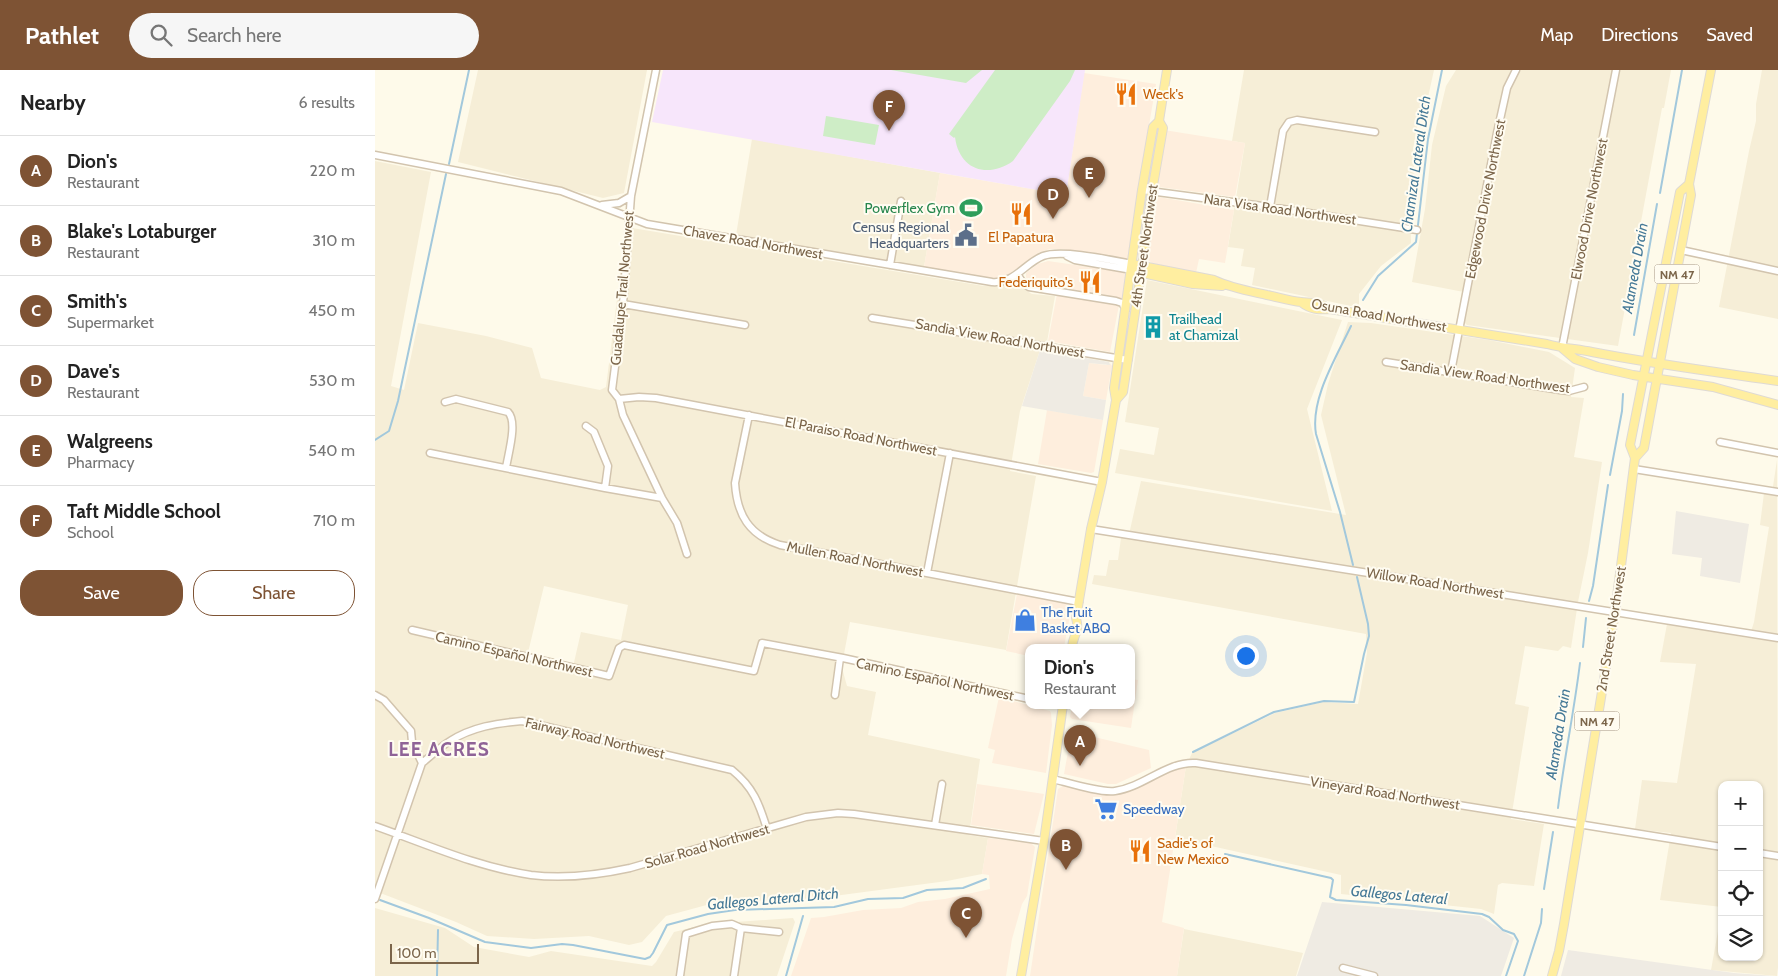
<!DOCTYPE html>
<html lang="en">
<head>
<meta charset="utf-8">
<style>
	:root { --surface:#fff; --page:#f6f6f6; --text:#222; --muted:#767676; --line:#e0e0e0; --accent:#7e5334 }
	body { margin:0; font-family:Cabin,sans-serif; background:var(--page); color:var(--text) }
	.controls { position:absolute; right:15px; bottom:15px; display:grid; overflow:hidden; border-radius:10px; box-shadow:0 1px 4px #0004 }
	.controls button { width:45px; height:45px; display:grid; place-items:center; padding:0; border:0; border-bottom:1px solid var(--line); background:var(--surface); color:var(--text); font:25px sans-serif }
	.scale { position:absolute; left:15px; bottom:12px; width:89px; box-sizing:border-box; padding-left:5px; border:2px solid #7b654a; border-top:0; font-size:14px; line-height:18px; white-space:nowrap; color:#7b654a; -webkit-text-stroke:4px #fffcf1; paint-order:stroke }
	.you { position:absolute; left:870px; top:585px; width:18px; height:18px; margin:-12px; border:4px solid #fff; border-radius:50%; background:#1a73e8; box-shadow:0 0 0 8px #1a73e833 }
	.badge { display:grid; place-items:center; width:32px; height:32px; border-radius:50%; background:var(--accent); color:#fff; font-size:16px; font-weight:700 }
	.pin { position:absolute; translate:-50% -41px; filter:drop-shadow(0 1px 2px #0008) }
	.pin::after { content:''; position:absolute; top:26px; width:18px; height:15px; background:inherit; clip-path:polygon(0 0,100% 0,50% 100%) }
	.popup { position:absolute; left:650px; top:574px; width:110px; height:65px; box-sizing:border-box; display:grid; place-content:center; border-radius:10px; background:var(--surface); filter:drop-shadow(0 1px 4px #0005); font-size:16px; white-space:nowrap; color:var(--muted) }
	.popup b { font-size:19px; color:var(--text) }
	.popup::after { content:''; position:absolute; left:50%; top:100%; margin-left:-10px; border:10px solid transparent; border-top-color:var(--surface) }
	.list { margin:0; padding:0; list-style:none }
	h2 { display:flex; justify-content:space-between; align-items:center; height:65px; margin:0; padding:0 20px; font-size:21px }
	h2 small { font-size:16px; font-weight:400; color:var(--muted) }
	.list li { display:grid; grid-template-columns:32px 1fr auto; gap:15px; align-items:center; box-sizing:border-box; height:70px; padding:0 20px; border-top:1px solid var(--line) }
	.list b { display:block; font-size:19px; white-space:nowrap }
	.list p { margin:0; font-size:16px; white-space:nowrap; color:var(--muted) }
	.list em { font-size:16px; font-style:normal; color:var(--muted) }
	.actions { display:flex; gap:10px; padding:15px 20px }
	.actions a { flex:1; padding:11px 0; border:1px solid var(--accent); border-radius:20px; text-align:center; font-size:18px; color:var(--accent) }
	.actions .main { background:var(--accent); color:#fff }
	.icon { flex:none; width:28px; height:28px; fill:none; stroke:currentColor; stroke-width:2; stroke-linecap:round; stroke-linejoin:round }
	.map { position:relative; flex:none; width:1403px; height:906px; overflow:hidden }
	header { display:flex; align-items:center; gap:30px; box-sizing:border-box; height:70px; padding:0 25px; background:var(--accent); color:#fff }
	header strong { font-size:24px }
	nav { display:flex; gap:28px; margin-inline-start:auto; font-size:18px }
	.search { width:350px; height:45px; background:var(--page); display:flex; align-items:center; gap:12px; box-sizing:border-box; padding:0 18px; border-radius:28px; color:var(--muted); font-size:19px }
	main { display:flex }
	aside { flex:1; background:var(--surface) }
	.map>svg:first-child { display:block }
</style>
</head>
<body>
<header>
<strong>Pathlet</strong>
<div class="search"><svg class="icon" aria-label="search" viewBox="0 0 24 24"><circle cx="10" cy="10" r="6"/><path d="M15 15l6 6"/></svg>Search here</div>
<nav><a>Map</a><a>Directions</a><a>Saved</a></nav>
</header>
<main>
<aside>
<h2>Nearby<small>6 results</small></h2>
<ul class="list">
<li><span class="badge">A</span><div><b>Dion's</b><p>Restaurant</p></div><em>220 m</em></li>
<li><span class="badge">B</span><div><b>Blake's Lotaburger</b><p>Restaurant</p></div><em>310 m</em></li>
<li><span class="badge">C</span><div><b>Smith's</b><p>Supermarket</p></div><em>450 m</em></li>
<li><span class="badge">D</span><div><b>Dave's</b><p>Restaurant</p></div><em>530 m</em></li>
<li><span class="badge">E</span><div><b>Walgreens</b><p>Pharmacy</p></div><em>540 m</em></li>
<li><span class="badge">F</span><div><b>Taft Middle School</b><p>School</p></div><em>710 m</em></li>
</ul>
<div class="actions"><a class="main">Save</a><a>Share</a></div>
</aside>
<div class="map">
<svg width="1403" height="906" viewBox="0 0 1403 906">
	<rect width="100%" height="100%" fill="#fefaea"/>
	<path fill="#f6eed7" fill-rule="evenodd" d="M103 0H272L249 123 228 128 83 92Z
		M869 0H1059L1050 41H1045L1038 79 1039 100 1035 137 1036 173 1006 196 984 224V235L981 233 976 236 877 215 880 198 866 196 869 179 853 177 870 73 857 71Z
		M1081 0H1296L1289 38H1287L1243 276 1092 255 1089 252 1094 223 1037 212 1050 139 1057 75 1071 16Z
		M1387 0H1403V249L1344 237 1374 81 1381 51V34Z
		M377 69 565 103 549 197 361 165Z
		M0 91 56 102 16 316 29 320 43 253 111 266 157 278 166 308 225 320 231 317 251 157 609 216 640 214 657 224 680 226 672 272 665 280 645 341 635 401 661 406 631 580 475 552 469 584 384 568 394 578 465 591 472 616 501 622 493 665 605 689 594 765 613 768 607 804 572 811 444 828 339 833 291 846 267 872 254 875 214 866 159 869 112 866 81 852 0 821ZM169 516 253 535 246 570 206 562 197 601 151 591Z
		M772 210 967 250 932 339 957 441 740 403 745 379 779 385 784 358 750 352Z
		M973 252 996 253 1114 270 1174 282 1200 298 1196 327 1209 328 1199 387 1227 392 1213 483 1203 532 1196 578 1188 576 1183 581 1150 576 1140 634 1154 637 1136 749 1169 754 1159 816 1127 813 1123 815 1119 844 1106 839 966 824V805L800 768 811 696 817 683 900 643 948 632 983 634 992 583 991 564 717 514 719 505 731 506 734 490H743L746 468H753L755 460 766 411 971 445 946 345 953 314Z
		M1402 390 1403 897 1402 906 1336 900 1347 839V887H1384V715H1347V837L1285 830 1296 763 1260 759 1267 710 1302 713 1321 594 1285 592 1292 554 1374 568 1379 552 1394 457 1385 455 1389 423H1397Z
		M0 838 70 858 99 877 154 887 176 881 277 896 281 892 299 862 332 854 418 848 420 852 402 906H0Z
		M809 859 928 883 921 906H802Z"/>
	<path fill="#feeedd" d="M709 3 781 14 761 133 755 184 752 189 748 190 701 183 688 179H675L665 182 631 206 620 209 549 197 565 103 691 125Z
		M789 60 870 73 860 127 784 117 781 113Z
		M784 127 859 140 850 193 824 189 821 203 777 193 773 190 771 187 779 131Z
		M673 191 749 202 752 207 749 231 731 225 654 214 651 207V203L663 194Z
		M682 224 744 235 735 282 673 271Z
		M734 292 737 296 731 330 708 326 714 293 731 295 735 294Z
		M672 340 728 350 719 402 716 403 663 394Z
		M642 524 691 533 695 536 696 540 689 577H654V586L631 581Z
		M756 609 763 610 756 658 697 649 695 647 697 635H756Z
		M624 627 675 641 676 643 677 655 671 703 617 693 620 680 613 678Z
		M694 661 774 680 776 698 741 714H733L689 704 696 665Z
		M810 696H811L787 852 809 858 802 906H655L683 719 689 715 738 725 745 724Z
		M602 714 669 724 659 764 596 755Z
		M613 768 656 773 660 777 652 826 647 834 637 869 631 906H416L436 848 449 847 488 840 526 838 543 832 570 829 615 819 614 805 607 804Z"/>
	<path fill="#efebe3" d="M665 280 734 292 735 295 714 293 708 326 731 330 728 350 647 336Z
		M1301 441 1374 454 1365 513 1325 506 1327 488 1297 484Z
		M947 832 1105 846 1139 868 1126 906H922Z
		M1193 880 1359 903 1400 906H1186Z"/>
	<path fill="#f7e6fb" d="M288 0H710L691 125 277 52Z"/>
	<path fill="#ceedc6" d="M516 0H607L591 13Z
		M620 0H700L695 11 638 91C613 109 584 100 580 67L579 68 574 64Z
		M451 46 504 55 500 75 448 66Z"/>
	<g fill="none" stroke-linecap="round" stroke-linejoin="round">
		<path stroke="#a2c8dc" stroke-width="2" d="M74 94 94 0
			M1285 123 1307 0
			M988 230 1003 206 1041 172 1053 69 1067 0
			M976 256C961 288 935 329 941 364L965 442 978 495
			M1259 265 1282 134
			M0 370 14 361 23 331 71 104
			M1235 405 1247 341 1248 324
			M1214 531 1218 516 1233 415
			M1208 577 1211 548
			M818 682 899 642 949 631 979 632 989 584 994 566 993 554 982 507
			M1183 738C1189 689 1199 642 1205 593
			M850 784 956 808 958 810 955 827 961 830 1031 835 1107 844 1114 847 1128 860 1139 864 1143 871 1131 906
			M1169 819 1178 762
			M5 830 54 848 110 872 156 878 187 874 198 875 270 889 275 887 278 883 292 855 333 844 360 840 459 837 493 829 528 828 552 820 588 818 611 809
			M62 906 63 860
			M411 906 428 846
			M1149 906 1166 853 1167 839"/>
		<defs>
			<path id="minor" d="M281 0 256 126 248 234 237 320 244 329 248 345 287 428 302 453 312 484
				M0 85 186 121 272 154 617 212C639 214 650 193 668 186 687 179 736 190 757 194
				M767 120 895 137 1042 160
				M227 135 244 133 256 126
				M895 137 908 61 914 52 922 50 1000 62
				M1306 180 1403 201
				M692 186 700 190 757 200
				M515 195 526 131
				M642 204 648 213 654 217 741 231 747 233 751 239
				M248 234 370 255
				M497 248 753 290
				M1187 278 1241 0
				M1011 292 1185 320 1194 321 1209 317
				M1076 302 1122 63 1132 18 1141 0
				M244 329 264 327 281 328 727 412
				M70 332 81 329 133 342C143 352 133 384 131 398
				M374 345 360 413C362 445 374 465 405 475L704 532
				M211 356 219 362 233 396 230 418
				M1345 372 1403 383
				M55 383 230 418 287 428
				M1259 399 1403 422
				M716 459 1403 568
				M552 503 575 383
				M37 560 234 606 244 578 249 575 379 601 387 573 468 588 654 629
				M0 625 9 630 36 661 37 672 47 693
				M460 625 465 588
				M47 693C56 686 65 677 75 671 97 657 122 653 147 651L357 700C378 717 384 733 392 759
				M678 709C694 713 725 723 740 721 769 717 792 691 821 693L1347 777
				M560 755 567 714
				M0 756C51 774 102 797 156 805 189 809 223 805 255 798L431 747 463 743 479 744 669 771
				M1384 783 1403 786
				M0 829 47 693
				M968 898 999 906
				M305 906 311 864 337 856 357 854 366 858 404 862
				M359 906 366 858"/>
			<path id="major" d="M757 194 839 210C856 218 874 221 892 225 903 227 914 231 926 232 937 233 945 232 955 239L1172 274C1187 278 1202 279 1217 282 1279 294 1341 302 1403 311
				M763 202 818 214 847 216
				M926 232C935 239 943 240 955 239
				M1187 278 1200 289 1223 297 1258 305 1338 317 1403 335
				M741 330 748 322 767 196 777 121 788 58 784 51
				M1260 388 1269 378 1316 125 1314 114 1336 0
				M697 577C698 565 705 562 701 548L716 459 727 412 741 330 739 318 767 120 778 57 784 51 792 0
				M646 906 669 771 688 635
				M1177 906 1184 881 1189 854 1240 542 1260 388 1255 375 1305 122 1314 114"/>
		</defs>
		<use href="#minor" stroke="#d2c4ae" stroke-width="9"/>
		<use href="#major" stroke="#dfdad4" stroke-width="10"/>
		<use href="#minor" stroke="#fff" stroke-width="6"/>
		<use href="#major" stroke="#ffeea0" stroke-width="8"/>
	</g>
	<defs>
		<symbol id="restaurant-bare" viewBox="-9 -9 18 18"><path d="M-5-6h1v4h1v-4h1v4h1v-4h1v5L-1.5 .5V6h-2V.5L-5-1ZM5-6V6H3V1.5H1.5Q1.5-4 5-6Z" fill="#e8710a" stroke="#fffcf1" stroke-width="2.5" paint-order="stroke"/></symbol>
		<symbol id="stadium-bare" viewBox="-9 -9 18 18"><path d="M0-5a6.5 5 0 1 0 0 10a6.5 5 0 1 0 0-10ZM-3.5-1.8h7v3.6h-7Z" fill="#2e9e5b" stroke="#fffcf1" stroke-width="2.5" paint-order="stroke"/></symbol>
		<symbol id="civic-bare" viewBox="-9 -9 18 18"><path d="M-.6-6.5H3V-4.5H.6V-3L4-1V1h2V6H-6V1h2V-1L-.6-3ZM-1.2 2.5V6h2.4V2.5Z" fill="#5c6f8a" stroke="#fffcf1" stroke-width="2.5" paint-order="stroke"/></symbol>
		<symbol id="building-bare" viewBox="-9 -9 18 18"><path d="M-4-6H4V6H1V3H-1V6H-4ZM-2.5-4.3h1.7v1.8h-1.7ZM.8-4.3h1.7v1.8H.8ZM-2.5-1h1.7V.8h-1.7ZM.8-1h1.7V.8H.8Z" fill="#0f9aa8" stroke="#fffcf1" stroke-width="2.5" paint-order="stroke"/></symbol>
		<symbol id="shop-bare" viewBox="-9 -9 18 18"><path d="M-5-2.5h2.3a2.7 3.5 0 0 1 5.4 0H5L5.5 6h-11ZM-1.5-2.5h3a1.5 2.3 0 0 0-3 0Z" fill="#3f7fe0" stroke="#fffcf1" stroke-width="2.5" paint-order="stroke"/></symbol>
		<symbol id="supermarket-bare" viewBox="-9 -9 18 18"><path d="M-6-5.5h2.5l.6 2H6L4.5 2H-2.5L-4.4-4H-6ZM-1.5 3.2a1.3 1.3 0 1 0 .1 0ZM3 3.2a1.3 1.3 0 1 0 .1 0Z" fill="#3f7fe0" stroke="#fffcf1" stroke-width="2.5" paint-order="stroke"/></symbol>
	</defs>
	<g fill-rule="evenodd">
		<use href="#restaurant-bare" x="735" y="8" width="32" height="32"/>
		<use href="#stadium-bare" x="580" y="122" width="32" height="32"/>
		<use href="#restaurant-bare" x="630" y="128" width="32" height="32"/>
		<use href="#civic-bare" x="575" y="149" width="32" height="32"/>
		<use href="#restaurant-bare" x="699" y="196" width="32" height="32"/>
		<use href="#building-bare" x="762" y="241" width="32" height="32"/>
		<use href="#shop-bare" x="634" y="534" width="32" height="32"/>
		<use href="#supermarket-bare" x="715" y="723" width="32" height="32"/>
		<use href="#restaurant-bare" x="749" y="765" width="32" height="32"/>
	</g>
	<g text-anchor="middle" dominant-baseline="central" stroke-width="4" stroke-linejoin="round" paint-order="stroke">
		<g fill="#fffcf1" stroke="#a3927c" stroke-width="1">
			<rect x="1279.5" y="194.5" width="45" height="19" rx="4"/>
			<rect x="1199.5" y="641.5" width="45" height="19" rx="4"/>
		</g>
		<g font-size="12" font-weight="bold" fill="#7b654a">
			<text x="1302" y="204">NM 47</text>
			<text x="1222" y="651">NM 47</text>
		</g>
		<g font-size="14" fill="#c56008" stroke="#fffcf1" text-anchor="start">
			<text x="768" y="24">Weck's</text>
			<text x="646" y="167" text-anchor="middle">El Papatura</text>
			<text x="698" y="212" text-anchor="end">Federiquito's</text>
			<text x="782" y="773">Sadie's of<tspan x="782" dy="16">New Mexico</tspan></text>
		</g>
		<g font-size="14" fill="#7b654a" stroke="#fffcf1">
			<text transform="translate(1110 129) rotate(-79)">Edgewood Drive Northwest</text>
			<text transform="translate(905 139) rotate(8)">Nara Visa Road Northwest</text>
			<text transform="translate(1214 139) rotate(-79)">Elwood Drive Northwest</text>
			<text transform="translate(378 172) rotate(10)">Chavez Road Northwest</text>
			<text transform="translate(769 176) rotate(-82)">4th Street Northwest</text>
			<text transform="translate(247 218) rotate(-85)">Guadalupe Trail Northwest</text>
			<text transform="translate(1004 245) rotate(10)">Osuna Road Northwest</text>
			<text transform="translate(625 268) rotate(10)">Sandia View Road Northwest</text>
			<text transform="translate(1110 306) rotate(8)">Sandia View Road Northwest</text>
			<text transform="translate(486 366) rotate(11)">El Paraiso Road Northwest</text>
			<text transform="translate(480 489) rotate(11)">Mullen Road Northwest</text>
			<text transform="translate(1060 513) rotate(9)">Willow Road Northwest</text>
			<text transform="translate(1236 559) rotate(-81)">2nd Street Northwest</text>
			<text transform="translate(139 584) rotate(13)">Camino Español Northwest</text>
			<text transform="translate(560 609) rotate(12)">Camino Español Northwest</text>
			<text transform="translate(220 668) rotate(13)">Fairway Road Northwest</text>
			<text transform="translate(1010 723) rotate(9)">Vineyard Road Northwest</text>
			<text transform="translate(332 776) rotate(-16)">Solar Road Northwest</text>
		</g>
		<g font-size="14" fill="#27864d" stroke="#fffcf1" text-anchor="end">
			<text x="580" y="138">Powerflex Gym</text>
		</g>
		<g font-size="14" fill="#4e5e75" stroke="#fffcf1" text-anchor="end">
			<text x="574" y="157">Census Regional<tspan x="574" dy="16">Headquarters</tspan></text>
		</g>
		<g font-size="14" fill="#0d838f" stroke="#fffcf1" text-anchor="start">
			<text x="794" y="249">Trailhead<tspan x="794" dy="16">at Chamizal</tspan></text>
		</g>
		<g font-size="14" fill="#366cbe" stroke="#fffcf1" text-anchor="start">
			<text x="666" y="542">The Fruit<tspan x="666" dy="16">Basket ABQ</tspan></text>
			<text x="748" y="739">Speedway</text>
		</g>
		<g font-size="15" font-style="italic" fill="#457997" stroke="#fffcf1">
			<text transform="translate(1041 94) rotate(-82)">Chamizal Lateral Ditch</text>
			<text transform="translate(1260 198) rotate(-80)">Alameda Drain</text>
			<text transform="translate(1183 664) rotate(-81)">Alameda Drain</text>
			<text transform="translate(1024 825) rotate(5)">Gallegos Lateral</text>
			<text transform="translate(398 829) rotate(-5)">Gallegos Lateral Ditch</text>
		</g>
		<g font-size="19" font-weight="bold" letter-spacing="1" fill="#8f6397" stroke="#fffcf1">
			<text x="64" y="679">LEE ACRES</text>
		</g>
	</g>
</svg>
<div class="controls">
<button>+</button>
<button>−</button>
<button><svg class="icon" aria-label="locate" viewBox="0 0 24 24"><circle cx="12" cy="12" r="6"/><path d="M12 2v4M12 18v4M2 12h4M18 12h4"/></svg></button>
<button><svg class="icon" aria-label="layers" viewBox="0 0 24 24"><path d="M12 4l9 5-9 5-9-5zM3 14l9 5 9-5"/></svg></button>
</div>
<div class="scale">100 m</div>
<div class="you"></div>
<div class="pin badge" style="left:705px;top:696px">A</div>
<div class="popup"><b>Dion's</b>Restaurant</div>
<div class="pin badge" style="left:691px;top:800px">B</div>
<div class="pin badge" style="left:591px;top:868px">C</div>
<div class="pin badge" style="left:678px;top:149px">D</div>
<div class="pin badge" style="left:714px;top:128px">E</div>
<div class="pin badge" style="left:514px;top:61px">F</div>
</div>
</main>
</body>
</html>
